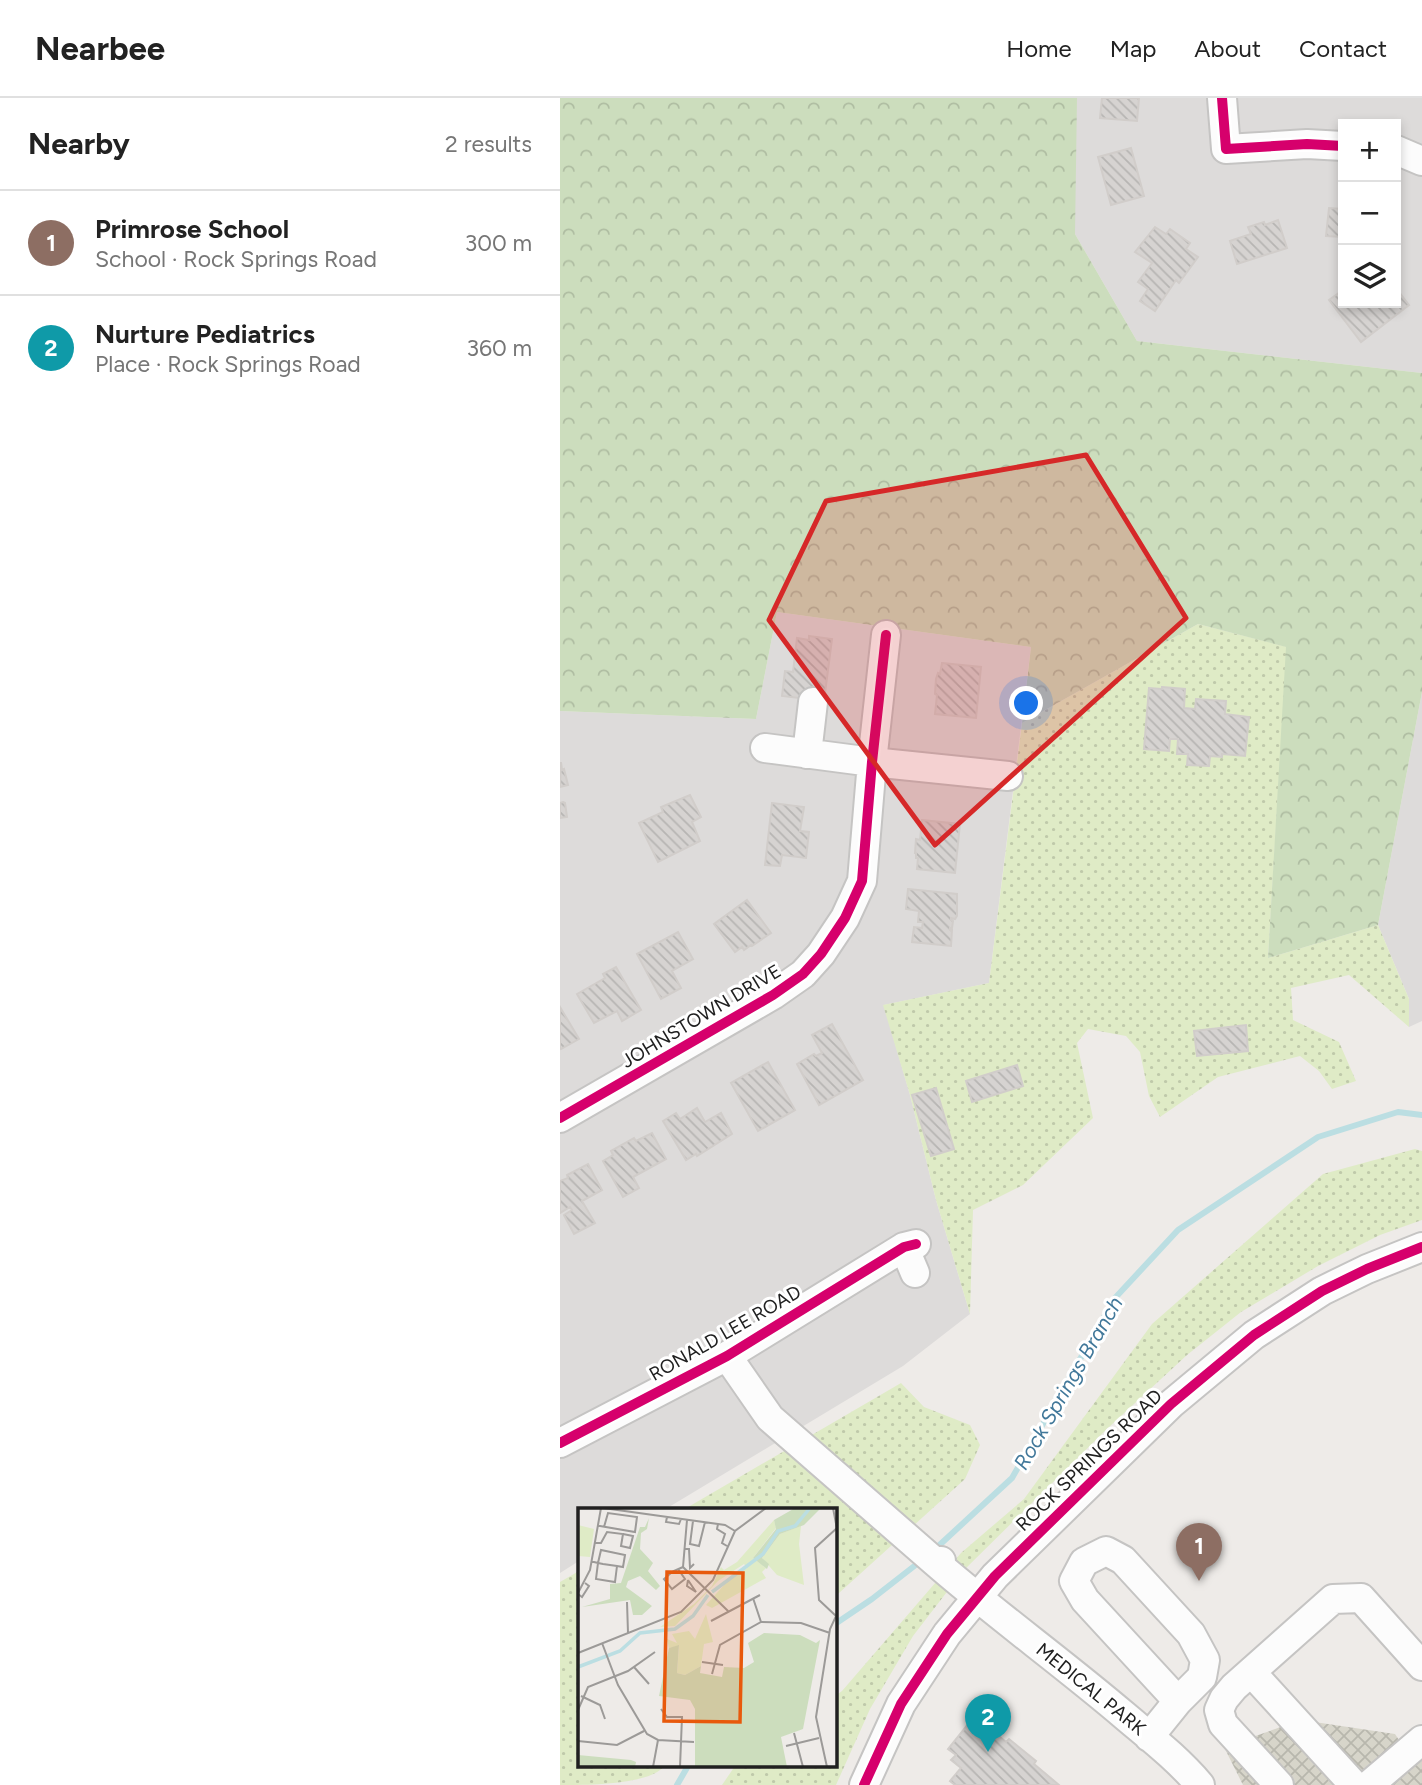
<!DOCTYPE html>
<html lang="en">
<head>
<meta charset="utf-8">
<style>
	:root { --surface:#fff; --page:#f2f2f2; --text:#222; --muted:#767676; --line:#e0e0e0; --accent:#686766 }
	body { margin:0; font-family:Figtree,sans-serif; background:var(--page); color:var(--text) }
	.controls { position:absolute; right:21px; top:21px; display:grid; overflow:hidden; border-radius:0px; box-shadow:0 4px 10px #0003 }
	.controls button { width:63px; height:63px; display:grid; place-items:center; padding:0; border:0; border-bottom:2px solid var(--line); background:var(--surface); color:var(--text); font:35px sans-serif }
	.you { position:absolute; left:467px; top:606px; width:24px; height:24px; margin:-18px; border:5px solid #fff; border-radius:50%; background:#1a73e8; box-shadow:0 0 0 10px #1a73e833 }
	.badge { display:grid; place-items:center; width:46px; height:46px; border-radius:50%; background:var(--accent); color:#fff; font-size:23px; font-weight:700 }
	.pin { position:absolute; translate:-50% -58px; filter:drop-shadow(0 2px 4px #0008) }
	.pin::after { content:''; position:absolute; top:37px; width:24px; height:21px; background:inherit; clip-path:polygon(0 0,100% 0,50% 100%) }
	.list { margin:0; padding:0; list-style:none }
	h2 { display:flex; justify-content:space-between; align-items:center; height:91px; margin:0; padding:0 28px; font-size:30px }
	h2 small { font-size:23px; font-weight:400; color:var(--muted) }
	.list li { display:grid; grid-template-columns:46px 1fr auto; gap:21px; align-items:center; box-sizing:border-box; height:105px; padding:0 28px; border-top:2px solid var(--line) }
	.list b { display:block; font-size:26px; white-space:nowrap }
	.list p { margin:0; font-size:23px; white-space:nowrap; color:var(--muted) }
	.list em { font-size:23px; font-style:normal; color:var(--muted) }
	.icon { flex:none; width:38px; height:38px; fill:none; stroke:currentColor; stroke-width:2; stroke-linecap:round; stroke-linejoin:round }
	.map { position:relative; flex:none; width:862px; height:1687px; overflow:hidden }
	header { display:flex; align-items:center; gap:42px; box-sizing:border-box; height:98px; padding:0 35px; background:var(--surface); border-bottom:2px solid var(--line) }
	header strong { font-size:33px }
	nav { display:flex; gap:38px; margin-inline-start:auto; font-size:24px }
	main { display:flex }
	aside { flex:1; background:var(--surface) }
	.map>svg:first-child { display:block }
</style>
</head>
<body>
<header>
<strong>Nearbee</strong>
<nav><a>Home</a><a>Map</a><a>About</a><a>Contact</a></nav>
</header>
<main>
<aside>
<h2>Nearby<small>2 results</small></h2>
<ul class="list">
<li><span class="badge" style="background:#8d6e63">1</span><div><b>Primrose School</b><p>School · Rock Springs Road</p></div><em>300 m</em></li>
<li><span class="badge" style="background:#0f9aa8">2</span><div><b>Nurture Pediatrics</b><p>Place · Rock Springs Road</p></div><em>360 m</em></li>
</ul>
</aside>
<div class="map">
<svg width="862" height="1687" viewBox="0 0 862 1687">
	<defs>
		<pattern id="construction-cross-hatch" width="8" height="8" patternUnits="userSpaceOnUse" patternTransform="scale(1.75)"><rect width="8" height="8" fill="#d7d5ca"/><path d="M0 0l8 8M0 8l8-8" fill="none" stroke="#b8b7ad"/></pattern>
		<pattern id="grass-dots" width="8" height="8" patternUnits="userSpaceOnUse" patternTransform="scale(1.75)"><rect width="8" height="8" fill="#dfebc6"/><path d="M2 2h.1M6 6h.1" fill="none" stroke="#bfc9aa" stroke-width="1.8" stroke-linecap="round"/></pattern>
		<pattern id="forest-crowns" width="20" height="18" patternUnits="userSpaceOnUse" patternTransform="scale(1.75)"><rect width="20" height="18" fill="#ccddbd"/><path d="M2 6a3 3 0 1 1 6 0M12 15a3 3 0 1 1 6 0" fill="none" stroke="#afbda2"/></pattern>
		<pattern id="building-back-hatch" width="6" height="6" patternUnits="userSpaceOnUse" patternTransform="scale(1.75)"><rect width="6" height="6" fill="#d6d3d1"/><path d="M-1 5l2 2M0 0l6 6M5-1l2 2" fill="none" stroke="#b7b5b3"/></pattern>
	</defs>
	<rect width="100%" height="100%" fill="#eeebe8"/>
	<path fill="#dddbda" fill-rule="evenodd" d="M506 0H862V275L577 243 515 136ZM783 26H836V205H783Z
		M217 514 471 549 429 885 324 907 350 997 376 1102 410 1216 343 1268 104 1412H19V1463L0 1475V613L196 621Z
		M862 594V923L849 929V901L818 827Z"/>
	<path fill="url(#construction-cross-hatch)" d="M741 1622 835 1636 849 1657 862 1663V1687H683L664 1649Z"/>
	<path fill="url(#grass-dots)" d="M638 526 727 549 708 860 818 827 849 901V929L789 877 731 890 733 922 779 944 796 983 772 991 759 973 740 958 658 979 600 1019 589 998 580 954 566 938 528 931 517 945 533 1020 463 1087 413 1112 410 1216 376 1102 350 997 323 907 429 885 462 625Z
		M855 1051 862 1053V1122L820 1137 758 1168 681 1214 627 1257 548 1330 403 1473 353 1538 310 1611 276 1687H162L175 1668H275V1598L282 1593 401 1455 464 1401 592 1226 763 1076Z
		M341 1285 364 1309 410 1327 420 1347 405 1381 279 1495 275 1498V1412H123Z
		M19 1473V1668H104C90 1687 27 1687 0 1687V1484Z"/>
	<path fill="url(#forest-crowns)" d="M0 0H517L515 136 577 243 862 275V594L818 827 708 860 726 549 638 526 462 625 471 549 217 514 196 621 0 613Z"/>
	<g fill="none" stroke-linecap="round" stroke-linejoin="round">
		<path stroke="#bbdee2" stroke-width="6" d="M373 1453 452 1380 555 1200 618 1132 758 1039 838 1014 862 1017
			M275 1526 312 1501 362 1462
			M117 1687 128 1668"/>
	</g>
	<path fill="url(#building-back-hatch)" stroke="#d1cdca" stroke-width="2" d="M542 0H579L577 23 540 20Z
		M571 50 584 98 551 107 538 59Z
		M783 105V139L766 138 769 110 783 111Z
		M718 122 727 150 677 166 670 143 691 136 688 129 704 124 705 127Z
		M595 129 606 136 610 131 630 145 626 151 638 159 619 185 616 182 595 213 580 203 588 191 578 184 592 165 575 154Z
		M836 190 849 207 801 244 769 202 783 192V205H836Z
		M249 538 272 541 264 603 222 598 225 573 233 574 237 540 249 542Z
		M382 565 421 569 416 620 375 616 377 597 375 596 376 581 378 575 380 576Z
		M602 589 625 591 624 610 635 611 636 601 666 603 665 616 689 619 685 658 662 656V659L650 658 649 668 627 667 628 656H617L618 641H610L609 653 584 651 589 590 602 591Z
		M1 664 2 672 4 671 8 687 0 689Z
		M130 697 141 719 132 724 140 743 98 764 79 725 103 714 101 709Z
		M3 704 5 705 7 719 0 720V705Z
		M212 705 244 709 240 733 249 734 246 760 222 757 220 768 205 767Z
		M362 722 400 726 395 775 357 771 358 760H356V755H355L356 741 360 742Z
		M348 791 397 796V818L395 821 391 820V822L393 823 392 830H390V832H392L391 848 352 844 354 829 362 830 363 824H358L359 813 346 811Z
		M187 802 211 835 192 848 191 847 184 852 182 849 175 854 154 826Z
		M118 834 133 861 112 873 121 890 101 901 77 856Z
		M56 869 81 912 62 923 57 913 34 925 17 896 45 880 43 876Z
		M0 909 19 941 1 951 0 950Z
		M272 926 303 982 259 1007 237 966 254 956 256 958 262 955 252 937Z
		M686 927 688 953 637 958 634 933Z
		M208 964 235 1012 198 1033 171 985Z
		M457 967 463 988 412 1004 406 983Z
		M376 990 394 1051 371 1058 352 997Z
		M137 1010 145 1024 161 1015 172 1036 137 1058 136 1056 126 1062 103 1023 116 1015 120 1021Z
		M92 1035 106 1061 73 1079 79 1090 63 1099 43 1063 53 1057 51 1053 74 1040 76 1043Z
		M28 1066 42 1092 22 1103 35 1125 14 1136 4 1117 12 1112 10 1109 0 1115V1083L8 1080 7 1077Z
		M422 1624 446 1644 449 1641 476 1663 474 1666 499 1687H395L390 1683 401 1670 391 1662 396 1657 388 1651 409 1625 417 1631Z"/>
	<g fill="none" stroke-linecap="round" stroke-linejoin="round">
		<defs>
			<path id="minor" d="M662 0 666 51 747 46 783 48
				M836 52 862 63
				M205 650 312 664 448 678
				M247 656 253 604
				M0 1020 213 897 243 876 261 856 285 820 302 783 312 664 326 537
				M344 1149 355 1175
				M167 1258 210 1320 374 1463H381
				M0 1345 167 1258 344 1149 356 1146
				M381 1463H374C436 1517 503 1565 565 1618 591 1640 618 1661 640 1687
				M691 1574 794 1687
				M589 1639 618 1603 642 1579 645 1562 631 1536 563 1462 546 1453 524 1464 514 1483 525 1502 618 1603
				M304 1687 341 1606 387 1536 435 1478 611 1306 694 1237 762 1193 807 1171 862 1149
				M719 1687 663 1626 659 1612 664 1601 674 1589 773 1501 801 1500 862 1568
				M809 1687 862 1642"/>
		</defs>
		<use href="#minor" stroke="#c5c4c3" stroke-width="32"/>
		<use href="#minor" stroke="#fcfcfc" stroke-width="28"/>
		<defs>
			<path id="cycleway" d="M662 0 666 51 747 46 783 48
				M0 1020 213 897 243 876 261 856 285 820 302 783 312 664 326 537
				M0 1345 167 1258 344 1149 356 1146
				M304 1687 341 1606 387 1536 435 1478 611 1306 694 1237 762 1193 807 1171 862 1149"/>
		</defs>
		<use href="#cycleway" stroke="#fff" stroke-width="15"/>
		<use href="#cycleway" stroke="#d6006c" stroke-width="10"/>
	</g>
	<path fill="#d62828" fill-opacity="0.2" stroke="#d62828" stroke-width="5" stroke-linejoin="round" d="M526 357 626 520 375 747 209 522 266 403Z"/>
	<g text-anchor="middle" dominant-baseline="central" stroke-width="6" stroke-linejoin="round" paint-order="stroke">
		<g font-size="19" fill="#202020" stroke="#fff">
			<text transform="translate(141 918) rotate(-31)">JOHNSTOWN DRIVE</text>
			<text transform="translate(165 1235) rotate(-30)">RONALD LEE ROAD</text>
			<text transform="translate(529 1362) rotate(-44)">ROCK SPRINGS ROAD</text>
			<text transform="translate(531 1591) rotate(39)">MEDICAL PARK</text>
		</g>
		<g font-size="21" font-style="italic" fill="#41789a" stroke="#fff">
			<text transform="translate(508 1285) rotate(-60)">Rock Springs Branch</text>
		</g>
	</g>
	<g transform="translate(18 1410)">
		<rect width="259" height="259" fill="#eeebe8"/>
		<path d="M196 12 198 20 175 50 188 60 184 64 188 70 134 100 128 97 156 66 169 60 166 56 140 73 97 118 82 119 116 96 134 78 143 59 146 62 159 54ZM0 17 16 21 12 49 0 48ZM223 18 221 36 226 77 199 67 184 50 202 26ZM128 106 135 134 126 136 123 158 107 167 99 165 101 138 91 140 89 131 99 135 94 126 111 123 117 131Z" fill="#dfebc6"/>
		<path d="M217 0H243L226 17 202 26 184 50 191 56 189 61 175 50 198 21 196 12ZM71 10 69 21 63 25 62 41 75 55 70 63 82 78 78 82 62 68 50 73 48 79 74 98 64 107H55L52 92 4 99 32 91V76L43 75 62 19H67ZM186 125 222 127 238 135 242 132 225 221 203 229 209 259H117V201L112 192 81 188 91 140 101 137 99 165 107 167 123 158 122 165 144 169 146 159 166 160 176 154 170 135ZM0 247 53 252 58 254 57 259H0Z" fill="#ccddbd"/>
		<path fill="none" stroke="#bbdee2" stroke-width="3.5" d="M134 84 185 46 200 23 217 18 232 0M0 159 42 143 62 125 97 121 115 108 130 87"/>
		<path fill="none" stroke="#9c9a98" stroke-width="2" d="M25 0 147 17 157 23M255 0 259 21M89 9 88 14 101 16 103 11M109 12 105 59 150 103M115 13 112 36 121 38 127 14M140 16 139 21 147 26 144 35 149 38M20 18H22L57 24 59 9 30 5 26 19M17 35H23L29 24 45 26 43 38 52 40 55 28 45 26M106 41H111L112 60 116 56M14 54H16L20 55 25 56 39 58 45 59 47 47 23 42 20 55 18 71 37 74 39 58M100 61 107 71 94 81 86 71 94 64 96 63 105 59M110 72 109 78 118 84 110 72M0 85 12 62 23 0M0 86 4 89 11 78 7 75M175 90 183 114M49 94 50 125M258 108 241 92 237 40 259 20M133 113 182 87M24 135 40 177 69 226 80 232 116 234M0 145 103 104 135 72 157 23 188 0M124 154 145 157M56 159 71 176M134 166 142 137 183 114 223 115 252 125M3 188 22 197 27 211M83 201 89 209H104L102 259M0 202 10 179 50 163 77 144M216 225 225 259M0 233 39 237 66 223M208 238 241 230M75 259 80 232M249 259 238 209 252 121 259 106"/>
		<path fill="#e8590c" fill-opacity="0.15" stroke="#e8590c" stroke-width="3.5" d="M89 64 165 65 162 214 86 213Z"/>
		<rect width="259" height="259" fill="none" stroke="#202020" stroke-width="3.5"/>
	</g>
</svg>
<div class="controls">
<button>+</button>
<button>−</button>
<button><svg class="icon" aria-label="layers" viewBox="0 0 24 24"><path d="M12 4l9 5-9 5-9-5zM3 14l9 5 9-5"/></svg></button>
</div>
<div class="you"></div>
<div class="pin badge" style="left:639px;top:1483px;background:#8d6e63">1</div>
<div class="pin badge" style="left:428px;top:1654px;background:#0f9aa8">2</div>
</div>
</main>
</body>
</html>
